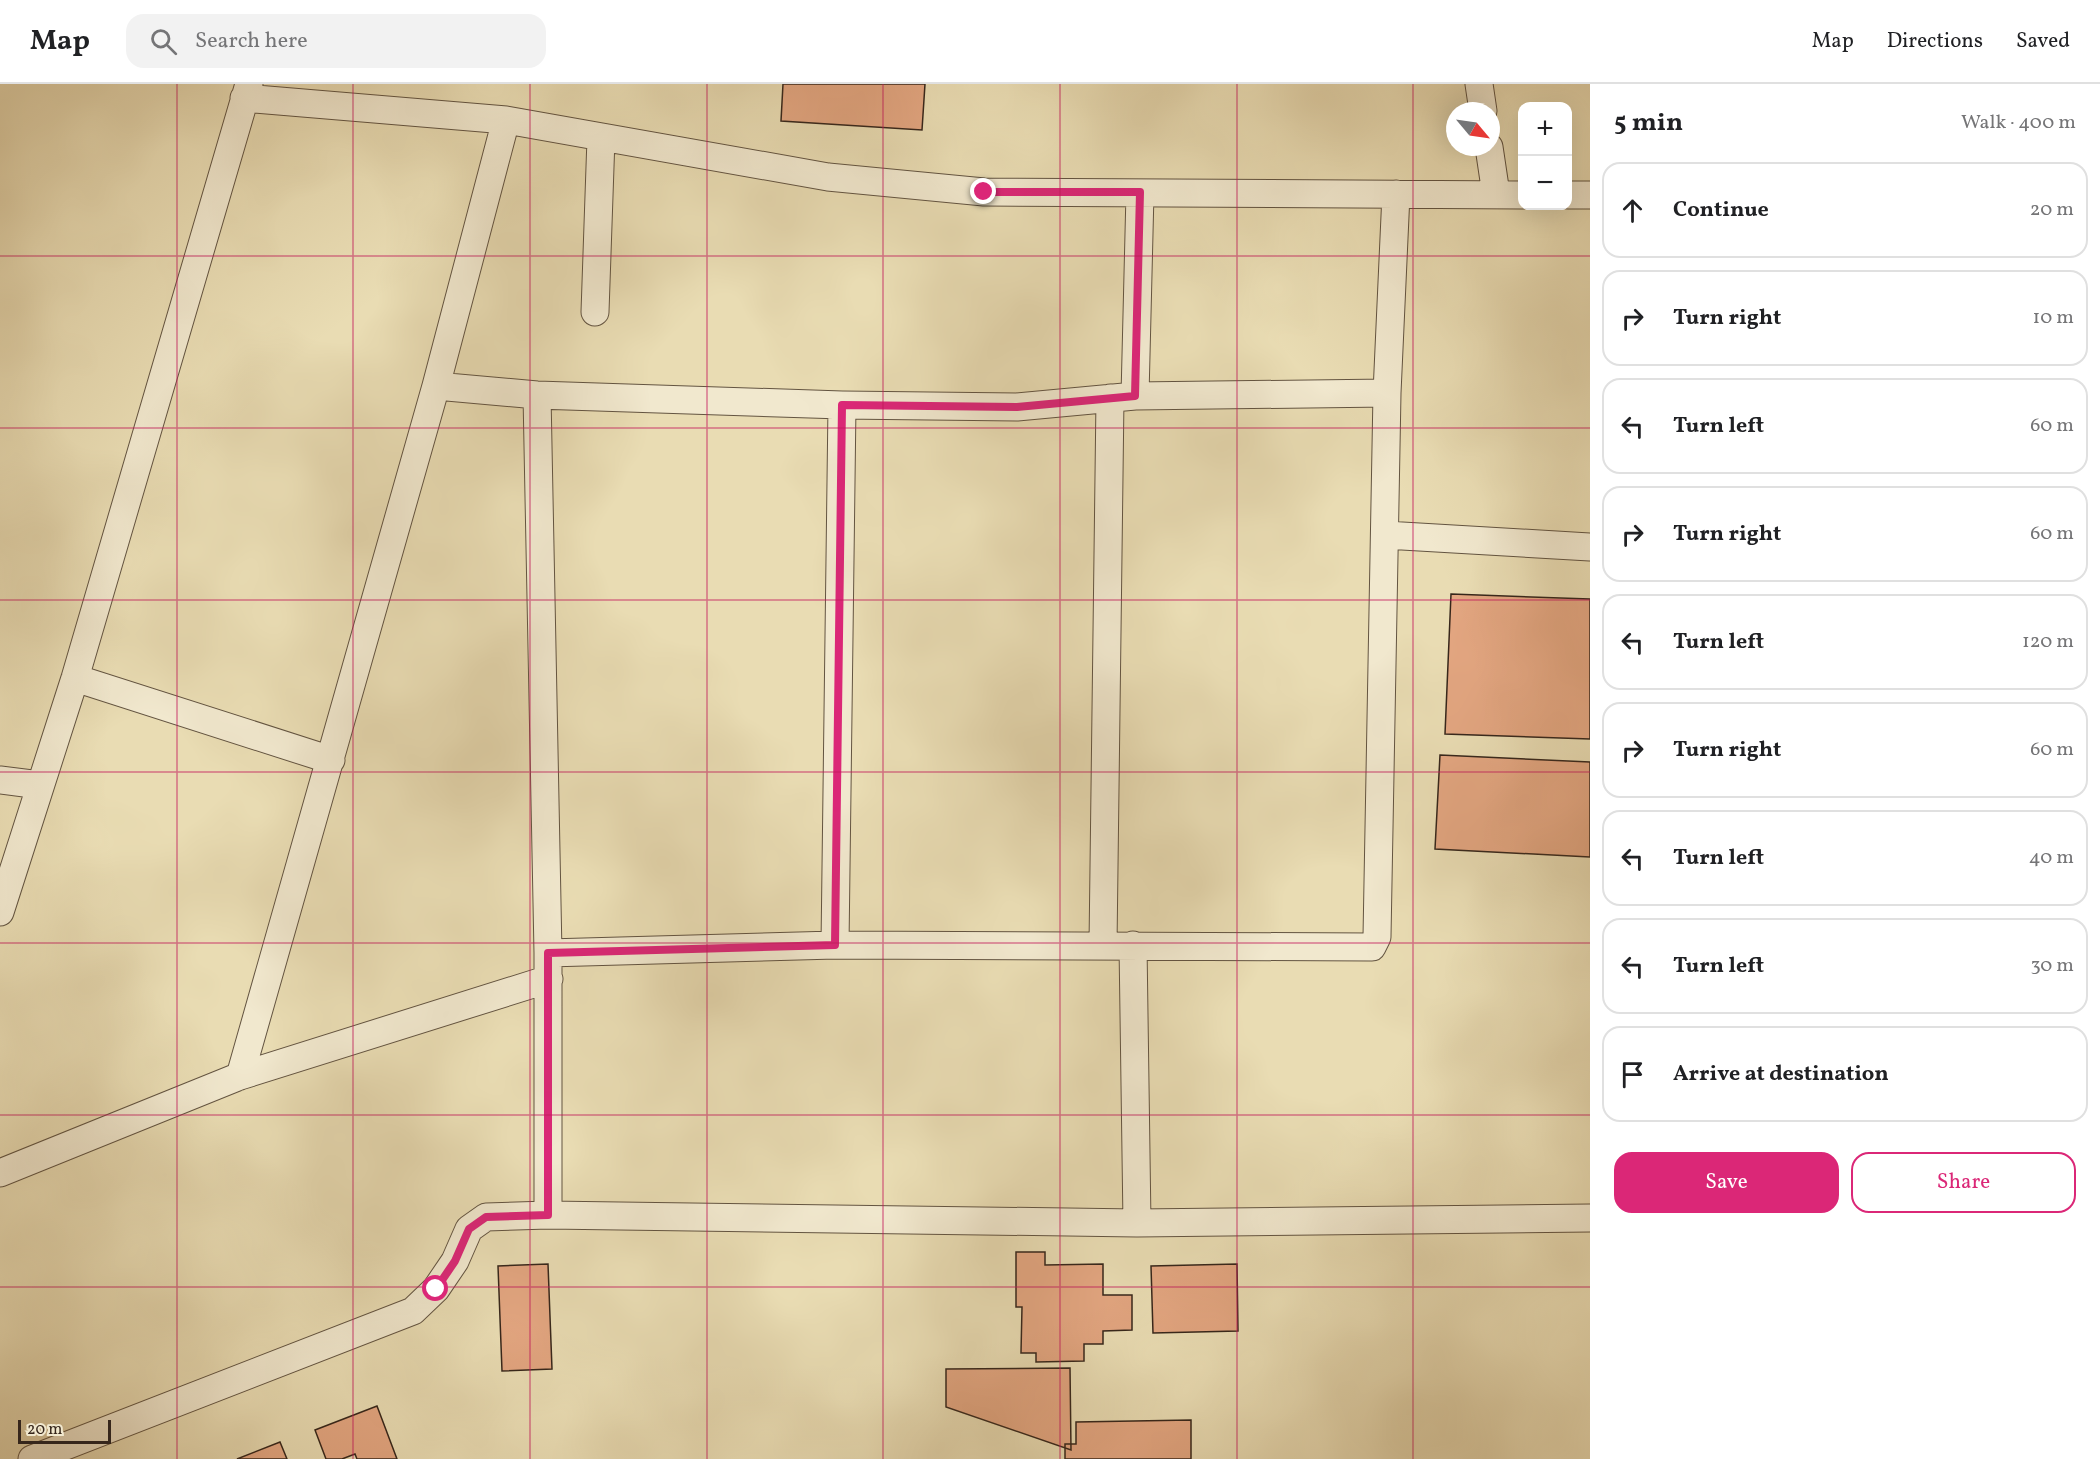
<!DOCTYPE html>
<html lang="en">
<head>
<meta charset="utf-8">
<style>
	:root { --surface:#fff; --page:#f2f2f2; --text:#202124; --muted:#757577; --line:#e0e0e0; --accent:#db2777 }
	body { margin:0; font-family:Vollkorn,serif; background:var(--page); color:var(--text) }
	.controls { position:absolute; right:18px; top:18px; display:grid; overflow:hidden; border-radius:12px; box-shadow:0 6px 24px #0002 }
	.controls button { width:54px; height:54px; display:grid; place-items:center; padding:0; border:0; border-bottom:2px solid var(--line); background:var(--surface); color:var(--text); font:30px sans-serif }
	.compass { position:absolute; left:1446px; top:18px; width:54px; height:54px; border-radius:50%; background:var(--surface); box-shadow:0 6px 24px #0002; rotate:119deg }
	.scale { position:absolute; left:18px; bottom:15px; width:93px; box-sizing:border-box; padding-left:6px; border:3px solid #36261b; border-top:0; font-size:16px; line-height:21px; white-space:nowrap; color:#36261b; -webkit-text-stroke:4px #f1e8ce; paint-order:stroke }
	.stop { position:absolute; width:18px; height:18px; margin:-14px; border:4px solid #db2777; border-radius:50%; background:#fff }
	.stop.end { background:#db2777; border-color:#fff; box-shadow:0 2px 6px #0008 }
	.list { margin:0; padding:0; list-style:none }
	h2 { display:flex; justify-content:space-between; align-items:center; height:78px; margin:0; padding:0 24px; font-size:26px }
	h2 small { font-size:20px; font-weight:400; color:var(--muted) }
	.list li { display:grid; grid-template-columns:39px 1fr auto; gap:18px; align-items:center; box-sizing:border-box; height:96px; margin:0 12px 12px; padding:0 12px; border:2px solid var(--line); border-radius:18px }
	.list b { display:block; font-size:22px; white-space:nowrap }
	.list em { font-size:20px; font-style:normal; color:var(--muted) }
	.actions { display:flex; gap:12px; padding:18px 24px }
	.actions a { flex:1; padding:14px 0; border:2px solid var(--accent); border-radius:18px; text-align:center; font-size:21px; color:var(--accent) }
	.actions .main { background:var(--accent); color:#fff }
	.icon { flex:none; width:33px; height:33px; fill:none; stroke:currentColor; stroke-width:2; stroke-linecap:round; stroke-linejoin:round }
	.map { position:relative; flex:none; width:1590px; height:1375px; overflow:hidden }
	header { display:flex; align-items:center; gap:36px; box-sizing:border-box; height:84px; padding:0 30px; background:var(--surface); border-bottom:2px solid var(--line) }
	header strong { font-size:28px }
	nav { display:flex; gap:33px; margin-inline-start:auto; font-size:21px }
	.search { width:420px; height:54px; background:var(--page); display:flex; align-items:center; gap:15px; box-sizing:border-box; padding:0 21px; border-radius:18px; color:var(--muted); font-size:22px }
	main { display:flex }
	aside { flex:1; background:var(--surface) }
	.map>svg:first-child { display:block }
</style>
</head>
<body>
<header>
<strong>Map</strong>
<div class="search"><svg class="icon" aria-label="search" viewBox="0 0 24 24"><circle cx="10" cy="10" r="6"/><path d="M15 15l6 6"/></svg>Search here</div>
<nav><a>Map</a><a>Directions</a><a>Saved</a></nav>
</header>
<main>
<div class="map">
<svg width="1590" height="1375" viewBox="0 0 1590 1375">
	<rect width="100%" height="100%" fill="#e9dcb3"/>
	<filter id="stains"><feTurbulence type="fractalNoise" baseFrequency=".00333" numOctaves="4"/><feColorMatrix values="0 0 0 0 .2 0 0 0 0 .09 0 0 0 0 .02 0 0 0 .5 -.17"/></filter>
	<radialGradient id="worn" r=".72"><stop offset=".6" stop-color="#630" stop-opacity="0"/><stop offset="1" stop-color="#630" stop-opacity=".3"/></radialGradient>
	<path fill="#e3a681" stroke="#36261b" stroke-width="1.5" d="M783 0H925L922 46 781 37Z
		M1451 510 1590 515V655L1445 650Z
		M1440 671 1590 678V773L1435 765Z
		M1016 1168H1045V1181L1103 1180V1211H1132V1246L1103 1247V1260H1084V1277L1036 1278V1269H1021L1022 1223H1016Z
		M548 1180 552 1285 502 1287 498 1182Z
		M1237 1180 1238 1247 1153 1249 1151 1182Z
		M1070 1284 1071 1366 946 1323V1285Z
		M377 1322 397 1375H357L355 1370 342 1375H326L315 1346Z
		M1191 1336V1375H1065V1360H1076V1338Z
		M280 1358 287 1375H237Z"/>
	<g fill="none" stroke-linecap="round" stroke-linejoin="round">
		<defs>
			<path id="street" d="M1479 0 1483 27
				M244 14 506 36 828 93 984 108 1522 111
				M1489 63 1496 110
				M1568 111H1590
				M595 228 601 54
				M436 302 537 311 842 321 1017 323 1135 312 1387 309
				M537 311 548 869V1131
				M1135 312 1140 109
				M1385 451 1590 463
				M75 594 331 676
				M0 696 40 701
				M0 828 75 594 249 0
				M835 861 842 321
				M1103 861 1110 314
				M1133 861 1137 1139
				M548 869 835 861 1372 863 1377 853 1387 309 1396 110
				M240 992 436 302 506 36
				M0 1089 240 992 549 895
				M32 1375 413 1227 436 1205 455 1177 469 1145 486 1133 548 1131 1137 1139 1590 1134"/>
		</defs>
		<use href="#street" stroke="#635441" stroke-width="29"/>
		<use href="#street" stroke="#f1e8ce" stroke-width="27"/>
	</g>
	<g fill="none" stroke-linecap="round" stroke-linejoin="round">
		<path stroke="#db2777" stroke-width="8" d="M436 1205 455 1177 469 1145 486 1133 548 1131V869L835 861 842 321 1017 323 1135 312 1140 108H984"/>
	</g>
	<path fill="none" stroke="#c2185b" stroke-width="1.5" stroke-opacity="0.55" d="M177 0V1375M353 0V1375M530 0V1375M707 0V1375M883 0V1375M1060 0V1375M1237 0V1375M1413 0V1375M0 172H1590M0 344H1590M0 516H1590M0 688H1590M0 859H1590M0 1031H1590M0 1203H1590"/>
	<rect width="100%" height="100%" filter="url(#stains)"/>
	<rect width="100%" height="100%" fill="url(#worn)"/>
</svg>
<div class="controls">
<button>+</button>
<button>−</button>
</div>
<svg class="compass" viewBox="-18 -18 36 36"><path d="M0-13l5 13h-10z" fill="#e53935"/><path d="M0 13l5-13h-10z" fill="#757577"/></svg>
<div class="scale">20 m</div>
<div class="stop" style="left:436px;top:1205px"></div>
<div class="stop end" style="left:984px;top:108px"></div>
</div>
<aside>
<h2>5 min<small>Walk · 400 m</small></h2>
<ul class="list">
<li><svg class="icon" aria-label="ahead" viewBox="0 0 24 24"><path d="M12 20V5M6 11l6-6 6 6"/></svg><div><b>Continue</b></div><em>20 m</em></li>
<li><svg class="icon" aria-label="right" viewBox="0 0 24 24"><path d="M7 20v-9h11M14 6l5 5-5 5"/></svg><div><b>Turn right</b></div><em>10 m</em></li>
<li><svg class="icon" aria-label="left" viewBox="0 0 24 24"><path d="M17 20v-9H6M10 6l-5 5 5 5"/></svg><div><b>Turn left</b></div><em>60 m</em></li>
<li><svg class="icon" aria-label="right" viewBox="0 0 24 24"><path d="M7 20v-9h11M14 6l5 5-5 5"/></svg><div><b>Turn right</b></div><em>60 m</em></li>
<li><svg class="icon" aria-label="left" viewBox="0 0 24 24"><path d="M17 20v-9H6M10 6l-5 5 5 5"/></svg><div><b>Turn left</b></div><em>120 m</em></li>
<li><svg class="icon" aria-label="right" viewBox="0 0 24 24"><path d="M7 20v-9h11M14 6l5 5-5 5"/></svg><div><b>Turn right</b></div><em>60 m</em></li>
<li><svg class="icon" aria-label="left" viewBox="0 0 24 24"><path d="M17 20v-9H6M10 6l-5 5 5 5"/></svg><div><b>Turn left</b></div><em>40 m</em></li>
<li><svg class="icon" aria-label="left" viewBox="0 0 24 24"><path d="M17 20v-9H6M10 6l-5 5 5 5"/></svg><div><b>Turn left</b></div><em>30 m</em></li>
<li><svg class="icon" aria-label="arrive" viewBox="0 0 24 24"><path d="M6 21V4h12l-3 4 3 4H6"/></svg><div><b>Arrive at destination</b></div></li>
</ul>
<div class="actions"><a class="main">Save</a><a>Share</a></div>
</aside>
</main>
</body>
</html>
